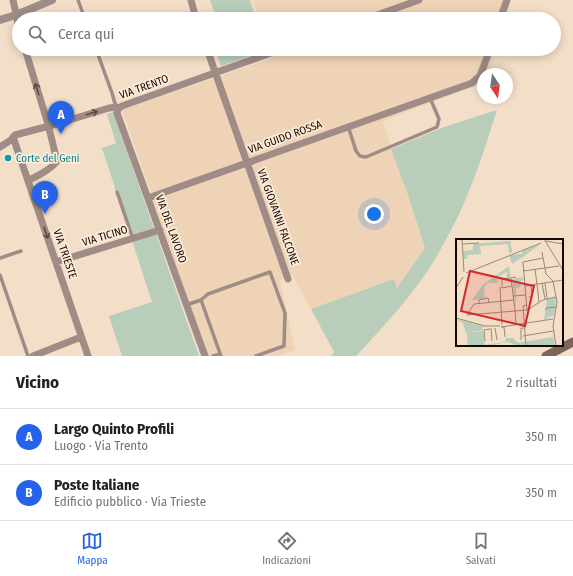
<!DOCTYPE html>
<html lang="it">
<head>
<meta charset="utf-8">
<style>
	:root { --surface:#fff; --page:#f6f6f6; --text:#202124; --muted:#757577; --line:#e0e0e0; --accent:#2563eb }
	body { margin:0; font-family:"Fira Sans Condensed",sans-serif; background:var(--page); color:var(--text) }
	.compass { position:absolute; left:477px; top:68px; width:36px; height:36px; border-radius:50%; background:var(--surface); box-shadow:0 2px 10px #0003; rotate:167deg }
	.you { position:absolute; left:374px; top:214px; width:14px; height:14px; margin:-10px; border:3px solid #fff; border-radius:50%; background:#1a73e8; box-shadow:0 0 0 6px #1a73e833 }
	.badge { display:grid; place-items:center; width:26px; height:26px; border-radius:50%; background:var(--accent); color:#fff; font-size:13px; font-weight:700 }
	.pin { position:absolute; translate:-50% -33px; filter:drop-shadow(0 1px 2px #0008) }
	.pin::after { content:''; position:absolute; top:21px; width:14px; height:12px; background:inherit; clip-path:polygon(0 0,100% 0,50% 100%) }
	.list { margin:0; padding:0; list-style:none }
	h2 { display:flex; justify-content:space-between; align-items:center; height:52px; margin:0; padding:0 16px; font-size:17px }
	h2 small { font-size:13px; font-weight:400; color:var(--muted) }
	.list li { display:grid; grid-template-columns:26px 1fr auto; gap:12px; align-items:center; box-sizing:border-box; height:56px; padding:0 16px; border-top:1px solid var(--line) }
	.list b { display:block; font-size:15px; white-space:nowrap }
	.list p { margin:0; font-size:13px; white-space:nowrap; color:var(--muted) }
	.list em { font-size:13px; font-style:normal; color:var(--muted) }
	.icon { flex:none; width:22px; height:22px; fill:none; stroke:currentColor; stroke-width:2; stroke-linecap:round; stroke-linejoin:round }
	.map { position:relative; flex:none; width:573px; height:356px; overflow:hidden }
	.search { position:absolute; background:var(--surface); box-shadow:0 2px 10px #0003; left:12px; right:12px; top:12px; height:44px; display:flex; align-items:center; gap:10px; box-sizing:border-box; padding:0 14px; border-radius:22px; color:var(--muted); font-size:15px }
	.sheet { height:164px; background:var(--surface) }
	nav { display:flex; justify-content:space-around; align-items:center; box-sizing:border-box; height:56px; border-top:1px solid var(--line); background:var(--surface); font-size:11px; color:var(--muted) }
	nav a { display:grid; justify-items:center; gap:2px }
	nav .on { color:var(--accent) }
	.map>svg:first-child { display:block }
</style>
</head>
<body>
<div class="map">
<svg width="573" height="356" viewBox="0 0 573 356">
	<rect width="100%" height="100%" fill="#f3dec7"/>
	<path fill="#eed3b6" d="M253 0H511L505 19H259Z
		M270 49H496L488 74H483V83L383 121 391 149 408 195 425 248 397 288 393 279 311 309 292 275 280 280 295 350 277 356H208L122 110 273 58Z"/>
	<path fill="#b8cdba" d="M210 0H250L256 19H217Z
		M215 49H267V50L221 66Z
		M497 110C488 137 480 165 469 191 460 214 448 237 435 259 414 294 384 326 356 356H331L334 352 311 309 394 279 397 288 425 248 408 195 391 149 447 126Z
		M113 112 199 356H122L109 316 152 302 102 148 116 143 107 114Z"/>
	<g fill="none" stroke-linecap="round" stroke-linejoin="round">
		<path stroke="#a08c87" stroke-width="3.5" d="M78 0 85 19
			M96 49 112 93 116 107
			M348 126 356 151 360 156 366 157 437 127 439 119 430 98
			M117 192 133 239
			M0 258 21 251
			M0 275 28 356
			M201 300 221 356
			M186 305 201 300 208 294 270 272 285 313 284 346 256 356
			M213 356 220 354"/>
		<path stroke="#a08c87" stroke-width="7" d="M13 0 19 28
			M191 0 196 19
			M366 19 419 0
			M500 19 507 0
			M25 49 48 124 57 161C54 167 35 178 28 180
			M207 49 288 279
			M118 109 117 113 205 356
			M13 137 88 356
			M0 147 11 140 15 135 53 125 109 108 117 107 118 109 122 106 282 49
			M148 198 472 83 480 76 490 49
			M56 262 160 230
			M33 356 81 337"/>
		<path stroke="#a08c87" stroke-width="8" d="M0 20 16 15 52 0"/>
		<path stroke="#7f645c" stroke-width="9" d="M546 356 573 342"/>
	</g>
	<defs><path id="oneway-shaft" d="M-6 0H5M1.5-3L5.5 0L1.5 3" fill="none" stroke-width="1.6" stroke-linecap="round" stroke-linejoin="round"/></defs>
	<g stroke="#584b46">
		<use href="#oneway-shaft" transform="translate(37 89) rotate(-107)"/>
		<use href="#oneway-shaft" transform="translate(92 113) rotate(-17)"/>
		<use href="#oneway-shaft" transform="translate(46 233) rotate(71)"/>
	</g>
	<circle fill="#0f9aa8" stroke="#fdecd9" stroke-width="1.5" cx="8" cy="158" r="4"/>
	<g text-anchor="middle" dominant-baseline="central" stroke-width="3.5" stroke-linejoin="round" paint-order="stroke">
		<g font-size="11" fill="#110a04" stroke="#fdecd9">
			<text transform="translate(144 87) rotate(-20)">VIA TRENTO</text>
			<text transform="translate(285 137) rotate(-20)">VIA GUIDO ROSSA</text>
			<text transform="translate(278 217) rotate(70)">VIA GIOVANNI FALCONE</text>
			<text transform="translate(171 229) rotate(70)">VIA DEL LAVORO</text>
			<text transform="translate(105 236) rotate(-17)">VIA TICINO</text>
			<text transform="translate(65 254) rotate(71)">VIA TRIESTE</text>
		</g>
		<g font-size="11" fill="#0d838f" stroke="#fdecd9" text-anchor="start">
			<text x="16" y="158">Corte del Geni</text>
		</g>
	</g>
	<g transform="translate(456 239)">
		<rect width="107" height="107" fill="#f3dec7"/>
		<path d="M54 0 56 13 53 14 52 5 24 7 25 15 11 16V20H8L7 12 17 11V5L54 2ZM85 5 68 17 56 25 53 16 66 15V11ZM53 27 55 39 50 38 52 32 45 36 41 38 42 44H32L28 48 29 60 16 61 27 46ZM67 38 68 41 64 42 65 48 60 49V68L56 40ZM100 58 98 76 88 81 91 60ZM0 80 27 87V91L10 94 7 84ZM27 92 29 106 49 103 50 99H57L62 104 97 98 99 107H62L52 103 31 107H12L11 94Z" fill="#b8cdba"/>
		<path fill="none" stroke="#998979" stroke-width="1" d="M6 0 8 33M88 0 107 31M90 2 107 5M7 5 23 4M86 13 90 35 97 42 101 63 97 87 100 107M79 30 81 45M67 32 103 27M10 34 85 4M54 43 53 39 46 40V49L56 47M86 44 89 60M89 44 91 60M81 45 83 63M69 47 107 41M44 48 46 86M0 49 7 38M57 57 70 56M73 58H76L75 46M58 61 18 65 11 76 71 71 87 61 100 58M23 64V61L32 59 33 63M59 71 55 39 60 38M59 71 60 86M71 71 67 23 87 19M90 71V69L101 68M0 79 29 87H44M45 88 97 80M45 88H48L49 98M35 89 36 102M39 89 41 101M67 97 97 92M65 101V89H68M29 102 28 91 34 90M70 107 67 67 71 66"/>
		<path fill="#d62828" fill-opacity="0.15" stroke="#d62828" stroke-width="2" d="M14 32 78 47 69 87 5 72Z"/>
		<rect width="107" height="107" fill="none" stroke="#110a04" stroke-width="2"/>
	</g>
</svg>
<svg class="compass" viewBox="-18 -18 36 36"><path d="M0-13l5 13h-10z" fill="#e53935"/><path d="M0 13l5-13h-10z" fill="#757577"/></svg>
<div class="you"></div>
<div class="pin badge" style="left:61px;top:134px">A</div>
<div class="pin badge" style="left:45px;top:214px">B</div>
<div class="search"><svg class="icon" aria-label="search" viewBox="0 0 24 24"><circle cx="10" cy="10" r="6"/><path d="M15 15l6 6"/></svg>Cerca qui</div>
</div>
<section class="sheet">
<h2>Vicino<small>2 risultati</small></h2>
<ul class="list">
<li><span class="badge">A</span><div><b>Largo Quinto Profili</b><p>Luogo · Via Trento</p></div><em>350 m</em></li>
<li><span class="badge">B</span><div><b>Poste Italiane</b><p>Edificio pubblico · Via Trieste</p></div><em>350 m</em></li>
</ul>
</section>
<nav>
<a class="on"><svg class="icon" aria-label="map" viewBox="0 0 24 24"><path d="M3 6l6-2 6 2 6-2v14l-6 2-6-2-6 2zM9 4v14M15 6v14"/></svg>Mappa</a>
<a><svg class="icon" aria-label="directions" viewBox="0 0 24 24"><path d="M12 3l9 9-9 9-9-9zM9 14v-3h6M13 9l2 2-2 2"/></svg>Indicazioni</a>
<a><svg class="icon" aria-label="saved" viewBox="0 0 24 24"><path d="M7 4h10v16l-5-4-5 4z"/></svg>Salvati</a>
</nav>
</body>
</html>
